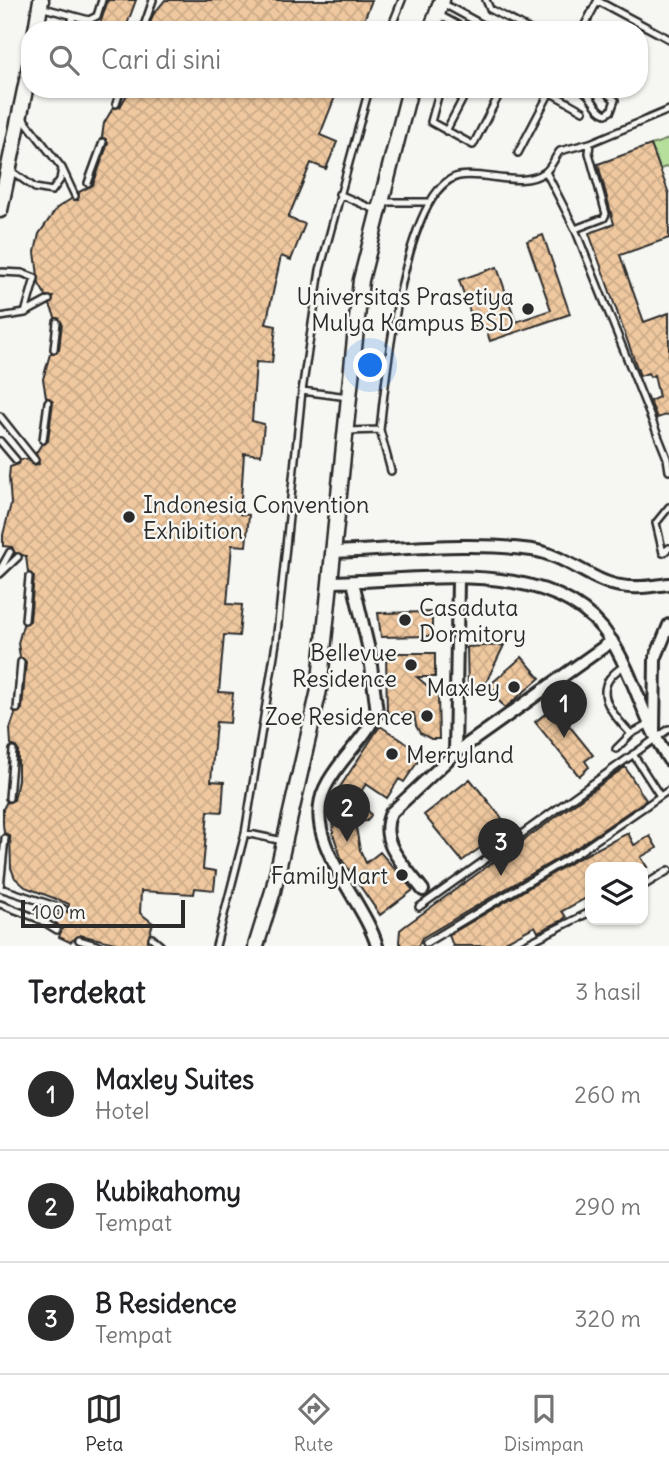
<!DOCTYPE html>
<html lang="id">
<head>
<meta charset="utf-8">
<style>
	:root { --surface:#fff; --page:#f2f2f2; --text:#202124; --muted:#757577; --line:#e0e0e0; --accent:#2b2b2b }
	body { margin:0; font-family:Delius,sans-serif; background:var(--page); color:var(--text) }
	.controls { position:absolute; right:21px; bottom:21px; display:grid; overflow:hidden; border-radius:14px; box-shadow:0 2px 5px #0004 }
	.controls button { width:63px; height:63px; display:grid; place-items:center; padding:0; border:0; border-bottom:2px solid var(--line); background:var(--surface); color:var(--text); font:35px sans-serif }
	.scale { position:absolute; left:21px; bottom:18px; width:164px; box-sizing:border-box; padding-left:7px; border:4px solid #2b2b2b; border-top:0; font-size:19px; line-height:24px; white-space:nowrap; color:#2b2b2b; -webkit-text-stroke:5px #f6f6f2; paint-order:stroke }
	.you { position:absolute; left:371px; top:366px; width:24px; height:24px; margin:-18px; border:5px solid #fff; border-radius:50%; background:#1a73e8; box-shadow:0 0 0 10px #1a73e833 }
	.badge { display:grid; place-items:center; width:46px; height:46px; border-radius:50%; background:var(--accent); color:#fff; font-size:23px; font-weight:700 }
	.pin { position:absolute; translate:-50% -58px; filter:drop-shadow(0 2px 4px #0008) }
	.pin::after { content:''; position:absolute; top:37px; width:24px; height:21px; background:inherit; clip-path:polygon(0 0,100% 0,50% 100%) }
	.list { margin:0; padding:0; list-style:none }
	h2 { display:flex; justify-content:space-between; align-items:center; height:91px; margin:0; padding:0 28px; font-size:30px }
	h2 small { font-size:23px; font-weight:400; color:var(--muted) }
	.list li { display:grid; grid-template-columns:46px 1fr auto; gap:21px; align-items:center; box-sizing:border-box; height:112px; padding:0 28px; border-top:2px solid var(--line) }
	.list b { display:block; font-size:26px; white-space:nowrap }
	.list p { margin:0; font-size:23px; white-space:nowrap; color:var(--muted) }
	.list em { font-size:23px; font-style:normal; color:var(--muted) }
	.icon { flex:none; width:38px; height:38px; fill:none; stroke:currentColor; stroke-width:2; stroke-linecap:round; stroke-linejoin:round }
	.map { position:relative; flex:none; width:669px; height:946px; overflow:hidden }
	.search { position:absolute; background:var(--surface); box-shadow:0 2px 5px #0004; left:21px; right:21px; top:21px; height:77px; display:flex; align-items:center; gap:18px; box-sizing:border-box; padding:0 24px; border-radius:28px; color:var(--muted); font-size:26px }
	.sheet { height:427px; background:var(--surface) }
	nav { display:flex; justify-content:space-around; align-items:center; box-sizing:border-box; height:98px; border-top:2px solid var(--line); background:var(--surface); font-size:19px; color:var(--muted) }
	nav a { display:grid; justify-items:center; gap:4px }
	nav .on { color:var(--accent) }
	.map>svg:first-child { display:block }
</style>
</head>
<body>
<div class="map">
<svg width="669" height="946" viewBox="0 0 669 946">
	<defs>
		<pattern id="building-cross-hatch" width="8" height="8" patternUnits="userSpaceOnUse" patternTransform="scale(1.75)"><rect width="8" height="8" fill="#efc89f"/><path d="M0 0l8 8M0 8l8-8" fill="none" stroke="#cdac89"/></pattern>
	</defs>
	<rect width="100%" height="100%" fill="#f6f6f2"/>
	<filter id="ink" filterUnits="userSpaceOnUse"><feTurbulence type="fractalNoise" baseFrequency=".0143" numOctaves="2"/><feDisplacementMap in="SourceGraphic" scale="14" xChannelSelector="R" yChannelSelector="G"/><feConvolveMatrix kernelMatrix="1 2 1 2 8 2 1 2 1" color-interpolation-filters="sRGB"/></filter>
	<g filter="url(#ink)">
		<path fill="#b6df9c" stroke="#708564" stroke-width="2" d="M669 139V166L660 169 651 145Z"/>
		<path fill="url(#building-cross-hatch)" stroke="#2b2b2b" stroke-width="2" d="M108 0H136L125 30H98Z
			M165 0H372L360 30H148L153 15Z
			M130 89H338L320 135 337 142 326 169 311 163 288 218 305 224 291 260 281 256 266 324 276 326 272 363 256 362 252 421 264 424 261 455 244 453 240 514 249 515 246 546 232 545 227 604 242 605 239 636 224 635 219 692 233 693 230 723 216 722 211 781 224 782 222 812 208 811 203 869 216 871 214 890 195 888 194 894 141 891 140 913 153 923 146 946H128L80 935 70 942 59 937 62 929 56 923 57 915 68 912 69 904 25 887 15 878 11 868 10 836 4 833 3 824V809L6 803 14 800 18 780V750L11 744 10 729 15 714 22 709 26 662 20 657 18 643 23 625 30 621 34 577 28 572 26 556 15 553 12 547 3 546V535L11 504 9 477 10 467 19 464 21 459H28L34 465 39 464 36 453 41 445 48 441 53 402 46 397 43 379 50 354 59 350 62 323 55 317 50 305 53 297 46 296 39 284 35 252 39 234 57 208 71 199 78 200 79 192 93 185 108 143 102 137 104 123 113 108 120 107Z
			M651 145 669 194V238L620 255 644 322 669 313V414L657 418 650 401 659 397 654 375 650 377 648 373 640 376 589 233 614 224 598 164Z
			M543 235 570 314 490 341 486 329 477 332 459 280 497 267 516 322 551 310 527 241Z
			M432 612V636L381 637 378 613Z
			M504 645 483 689 468 690 467 647Z
			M386 653H435V677H417L438 695 439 739H431L420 733 416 726 414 713H387Z
			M522 657 540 678 505 708 496 697 499 689H485Z
			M554 707 593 755 585 761 589 767 579 776 535 722Z
			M380 726 423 754 404 782 399 779 387 798 366 784 358 796 356 807 367 809 371 815 367 821 355 822 360 850 366 863 380 852 413 890 380 915 342 860 333 834 334 806 340 787Z
			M625 767 646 800 579 846 422 938 418 946H402L399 942 400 930 405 926Z
			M470 779 509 827 462 861 424 815Z
			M628 833 634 845 650 836 657 848 641 857 647 867H590V896L562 911 566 917 561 921 538 932 535 926 498 946H453L449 935 577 859Z"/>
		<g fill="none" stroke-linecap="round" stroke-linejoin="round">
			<defs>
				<path id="lane" d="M486 0 490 9 530 30
					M598 1 669 39
					M444 4 492 30
					M40 7 89 20 97 16 102 0
					M439 15 467 30
					M144 26 153 0
					M69 30 73 17
					M390 30 402 0
					M582 30 598 0
					M440 89 431 122 473 145 502 89
					M544 89 583 111
					M581 89C594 96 593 109 606 114L611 111 615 100 602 89
					M116 104 121 89
					M23 118 62 168 75 196
					M446 131 468 89
					M518 153 550 92
					M10 170 35 188 52 191 60 180 62 168
					M546 172 575 229 667 458 669 471
					M88 183 103 142
					M339 194 378 211
					M383 202H429
					M575 229 604 218 606 214 589 153 590 143
					M0 272 22 273 35 278 25 313
					M0 317 25 313 49 300
					M54 349 57 322
					M302 391 348 397
					M0 416 35 460
					M380 430 391 471
					M346 431 380 430C385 381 404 187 459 176 485 171 522 189 545 172 552 167 554 158 560 151L590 143 669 110
					M43 440 48 402
					M0 441 16 460
					M669 507 656 523 663 553 669 548
					M0 570 10 552
					M0 574 18 557
					M25 620 29 577
					M624 666C589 687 609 711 631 734L649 724
					M17 709 21 662
					M616 749 631 734
					M633 754 660 796
					M9 798 13 750
					M245 833 283 841
					M643 886 669 870
					M0 888 64 909
					M0 888 5 838
					M0 904 39 919 57 930
					M419 907 669 729
					M152 938 161 946
					M79 940 99 946
					M426 943 582 850 669 790
					M216 946 245 833 276 643 302 391 320 270 369 89
					M522 946 590 912"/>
				<path id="street" d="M334 552C399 550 468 541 532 550 566 555 592 582 621 586 637 589 653 586 669 584
					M331 582C419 582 555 553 611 640 635 677 644 723 669 760
					M353 582 369 650 377 712C365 740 338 760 325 788 300 840 364 899 377 946
					M654 732 655 659 669 625
					M455 753 458 580
					M423 890C406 867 377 843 391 813L455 753 612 641"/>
				<path id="secondary" d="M36 30 41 0
					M431 30 442 0
					M0 210 30 66
					M256 946 273 891 319 690 361 280 410 89"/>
			</defs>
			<use href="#lane" stroke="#2b2b2b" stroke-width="10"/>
			<use href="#street" stroke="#2b2b2b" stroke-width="16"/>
			<use href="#secondary" stroke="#2b2b2b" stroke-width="19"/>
			<use href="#lane" stroke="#f6f6f2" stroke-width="5"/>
			<use href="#street" stroke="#f6f6f2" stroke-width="10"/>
			<use href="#secondary" stroke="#f6f6f2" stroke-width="14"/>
		</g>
	</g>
	<g fill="#2b2b2b" stroke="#f6f6f2" stroke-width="2.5">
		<circle cx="528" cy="309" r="7"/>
		<circle cx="129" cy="517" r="7"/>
		<circle cx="405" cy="620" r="7"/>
		<circle cx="411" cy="665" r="7"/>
		<circle cx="514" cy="687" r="7"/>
		<circle cx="427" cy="716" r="7"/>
		<circle cx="392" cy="754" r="7"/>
		<circle cx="402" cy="875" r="7"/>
	</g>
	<g text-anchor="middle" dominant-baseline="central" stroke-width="5" stroke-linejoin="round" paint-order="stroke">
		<g font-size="23" fill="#2b2b2b" stroke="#f6f6f2" text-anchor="end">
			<text x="514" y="296">Universitas Prasetiya<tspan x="514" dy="26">Mulya Kampus BSD</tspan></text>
			<text x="143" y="504" text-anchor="start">Indonesia Convention<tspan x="143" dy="26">Exhibition</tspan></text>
			<text x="419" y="607" text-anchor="start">Casaduta<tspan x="419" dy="26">Dormitory</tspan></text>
			<text x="397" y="652">Bellevue<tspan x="397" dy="26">Residence</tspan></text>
			<text x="500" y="687">Maxley</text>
			<text x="413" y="716">Zoe Residence</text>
			<text x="406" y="754" text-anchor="start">Merryland</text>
			<text x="388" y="875">FamilyMart</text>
		</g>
	</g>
</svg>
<div class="controls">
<button><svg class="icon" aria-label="layers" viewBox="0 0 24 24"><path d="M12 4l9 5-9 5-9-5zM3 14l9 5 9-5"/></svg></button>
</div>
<div class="scale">100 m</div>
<div class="you"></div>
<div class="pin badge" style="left:564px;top:738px">1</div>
<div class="pin badge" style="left:347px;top:842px">2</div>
<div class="pin badge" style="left:501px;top:876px">3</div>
<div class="search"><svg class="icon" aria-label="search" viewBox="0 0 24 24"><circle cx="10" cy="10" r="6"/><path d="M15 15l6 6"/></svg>Cari di sini</div>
</div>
<section class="sheet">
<h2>Terdekat<small>3 hasil</small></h2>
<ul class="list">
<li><span class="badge">1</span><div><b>Maxley Suites</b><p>Hotel</p></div><em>260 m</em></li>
<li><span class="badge">2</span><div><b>Kubikahomy</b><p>Tempat</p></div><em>290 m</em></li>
<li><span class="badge">3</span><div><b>B Residence</b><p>Tempat</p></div><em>320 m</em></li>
</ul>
</section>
<nav>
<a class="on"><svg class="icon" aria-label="map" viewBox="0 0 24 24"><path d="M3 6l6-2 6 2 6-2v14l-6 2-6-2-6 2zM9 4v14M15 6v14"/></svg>Peta</a>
<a><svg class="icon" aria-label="directions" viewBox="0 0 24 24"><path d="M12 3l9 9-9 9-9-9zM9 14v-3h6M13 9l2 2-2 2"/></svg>Rute</a>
<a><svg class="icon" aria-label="saved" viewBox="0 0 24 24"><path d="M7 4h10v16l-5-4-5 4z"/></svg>Disimpan</a>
</nav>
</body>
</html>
